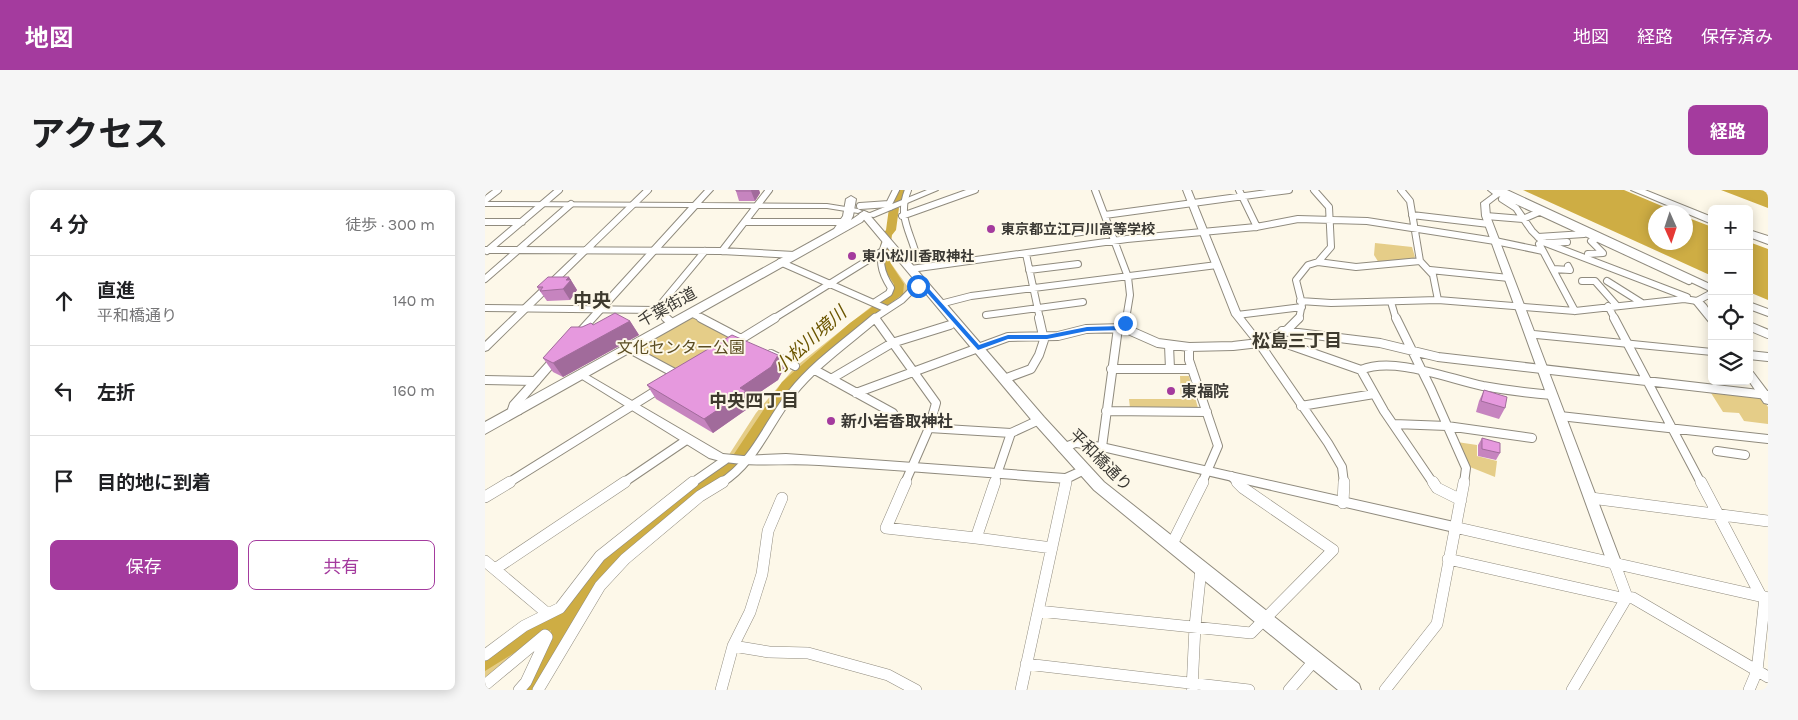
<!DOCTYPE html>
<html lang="ja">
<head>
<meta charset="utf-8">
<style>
	:root { --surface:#fff; --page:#f6f6f6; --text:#202124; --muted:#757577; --line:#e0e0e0; --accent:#a43b9e }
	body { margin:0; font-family:Karla,"Noto Sans JP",sans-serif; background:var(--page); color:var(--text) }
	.controls { position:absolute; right:15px; top:15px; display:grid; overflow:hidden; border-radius:8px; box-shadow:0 2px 12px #0003 }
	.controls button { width:45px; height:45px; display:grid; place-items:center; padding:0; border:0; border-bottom:1px solid var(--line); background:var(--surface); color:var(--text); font:25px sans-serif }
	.compass { position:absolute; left:1163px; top:15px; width:45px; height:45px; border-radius:50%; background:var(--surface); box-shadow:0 2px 12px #0003; rotate:177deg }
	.stop { position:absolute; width:15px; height:15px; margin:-11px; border:4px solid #1a73e8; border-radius:50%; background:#fff }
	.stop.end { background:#1a73e8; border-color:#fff; box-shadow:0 1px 5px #0008 }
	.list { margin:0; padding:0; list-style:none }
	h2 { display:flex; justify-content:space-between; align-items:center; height:65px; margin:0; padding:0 20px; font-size:21px }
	h2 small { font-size:16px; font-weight:400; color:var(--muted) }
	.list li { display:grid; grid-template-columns:32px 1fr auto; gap:15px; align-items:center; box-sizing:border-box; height:90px; padding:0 20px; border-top:1px solid var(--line) }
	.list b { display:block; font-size:19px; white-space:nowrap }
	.list p { margin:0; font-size:16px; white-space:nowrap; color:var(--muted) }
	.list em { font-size:16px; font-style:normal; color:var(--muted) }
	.actions { display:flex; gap:10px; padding:15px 20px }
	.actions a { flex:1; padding:11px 0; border:1px solid var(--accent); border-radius:8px; text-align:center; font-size:18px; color:var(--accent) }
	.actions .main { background:var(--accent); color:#fff }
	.icon { flex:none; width:28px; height:28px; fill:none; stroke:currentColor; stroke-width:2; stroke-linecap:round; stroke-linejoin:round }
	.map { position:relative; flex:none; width:1283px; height:500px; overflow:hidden; border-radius:8px }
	header { display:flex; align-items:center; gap:30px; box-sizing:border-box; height:70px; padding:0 25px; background:var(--accent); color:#fff }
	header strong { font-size:24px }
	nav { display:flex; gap:28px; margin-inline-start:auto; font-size:18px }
	.intro { display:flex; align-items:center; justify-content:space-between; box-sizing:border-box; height:120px; padding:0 30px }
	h1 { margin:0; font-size:35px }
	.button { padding:12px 22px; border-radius:8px; background:var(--accent); color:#fff; font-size:18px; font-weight:700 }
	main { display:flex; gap:30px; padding:0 30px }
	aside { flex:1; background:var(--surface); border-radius:8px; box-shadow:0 2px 12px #0003 }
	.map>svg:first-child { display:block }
</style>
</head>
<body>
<header>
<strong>地図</strong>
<nav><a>地図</a><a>経路</a><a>保存済み</a></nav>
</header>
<div class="intro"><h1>アクセス</h1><a class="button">経路</a></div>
<main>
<aside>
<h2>4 分<small>徒歩 · 300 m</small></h2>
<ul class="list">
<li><svg class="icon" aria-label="ahead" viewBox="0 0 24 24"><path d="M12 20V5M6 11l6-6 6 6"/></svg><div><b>直進</b><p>平和橋通り</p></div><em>140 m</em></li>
<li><svg class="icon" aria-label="left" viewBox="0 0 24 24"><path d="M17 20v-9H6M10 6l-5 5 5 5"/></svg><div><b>左折</b></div><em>160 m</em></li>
<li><svg class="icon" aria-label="arrive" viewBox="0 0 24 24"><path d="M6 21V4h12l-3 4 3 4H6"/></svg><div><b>目的地に到着</b></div></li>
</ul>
<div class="actions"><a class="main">保存</a><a>共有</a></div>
</aside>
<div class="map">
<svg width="1283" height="500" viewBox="0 0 1283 500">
	<rect width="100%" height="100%" fill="#fdf8e9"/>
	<path fill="#e5cd88" d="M890 53 927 57 930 67 924 70 894 73 889 65Z
		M399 60 403 61 405 72 425 100 318 188 263 267 134 371 55 493 48 485 67 442 57 443 6 485 0 487V467L41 439 59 430 116 367 238 274 271 223 310 177 392 112 406 103 400 87Z
		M205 124 253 149 196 184 146 158Z
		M695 186H704L713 218H645L644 209H696Z
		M1226 203 1277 208 1283 217V234L1259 231 1254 223 1238 222Z
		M972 252 992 255V266L1012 271 1010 287 985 277Z"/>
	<path fill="#cead44" d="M1038 0H1139L1191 22H1170V52H1200L1201 27 1227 37V86Z
		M1236 0H1283V18Z
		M1264 52 1283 59V110L1264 102Z"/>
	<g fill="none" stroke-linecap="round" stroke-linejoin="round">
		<path fill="#cead44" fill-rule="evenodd" d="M414 0H424L413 15 411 16 414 18 411 40 407 45 404 65 406 74 419 94 418 104 373 137 305 198 255 278 137 370 92 426 77 455 61 490 52 500H31L33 494 49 478 66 440 0 481V463L46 433 80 416 125 360 245 270 297 192 365 133 409 101V94L396 74 394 65 397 45 401 40 404 18 408 15 405 13Z"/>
		<defs>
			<path id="minor-far2" d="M610 0 643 87 645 105 641 129
				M754 0 772 37
				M916 0 925 11 935 71 948 85 953 110
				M1012 2 1204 91
				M1017 9 1031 18 1047 41 1058 52 1202 107
				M0 10 13 0
				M375 16 404 14
				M405 17 404 14 411 0
				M620 25 804 0
				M927 25 1004 34
				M417 26 490 0
				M1001 26 1038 29 1054 22
				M0 32H37
				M260 32H360
				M589 43 625 38
				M1053 47 1099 44
				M1062 53 1082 52
				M0 60 237 61 309 65
				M101 60 163 0
				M2 61 74 0
				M237 61 284 0
				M1058 61 1090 121
				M541 64 555 129
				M1103 64 1118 63 1106 51 1111 49
				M295 72 402 119
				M419 72 432 68C426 42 412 27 423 0
				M833 72 871 77 935 71
				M426 79 642 49 771 37 813 29 882 31 1010 51 1058 61 1054 54 1058 52
				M1068 79 1085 80 1083 76
				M544 80 593 74
				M945 80 1024 88
				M0 89 86 14
				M1097 91H1110L1132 116
				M1122 91 1157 113
				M815 111 846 113 953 110 1090 121 1199 109 1212 111 1227 103
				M390 112 404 103 406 98C395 81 393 70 401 51
				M906 112 911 129
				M455 114 486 106 732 75
				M1123 116 1130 129
				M0 118 171 120 183 129
				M171 120 220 61
				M206 123 218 129
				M501 125 598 112
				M752 125 817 117
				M288 129 396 62
				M388 129 417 110 428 99 438 94
				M814 129 817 114 811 90 823 75 833 72 846 57 844 17 829 0"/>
			<path id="minor-far1" d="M181 128 187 133
				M216 128 256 149 290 128
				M390 128 451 213 444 238 420 293
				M911 128 946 199 981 278 979 293
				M1129 128 1216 293
				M1264 136 1283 144
				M639 138 641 128
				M797 141 895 153 953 167 1283 205
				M774 153 802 140 814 128
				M774 153 843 253 857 277 859 293
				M684 155 685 179
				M704 157V170L733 256 717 293
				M143 158 195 186
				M286 164 310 176
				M1264 165 1283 167
				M626 179H707
				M330 180 408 223
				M876 180 899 221 948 293
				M346 189 407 153 465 135
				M519 189 546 179 554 165 559 150 554 128
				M0 190 51 191
				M371 203 523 147 573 146 601 139 639 138 673 153 704 157 748 156 774 153 802 154 876 180C909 166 964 189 998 196 1020 200 1044 203 1067 205
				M816 216 889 204
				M621 221 722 222
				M1075 226 1283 249
				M909 234 962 236 1047 248
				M444 238 526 243
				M617 257 633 138
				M1232 261 1260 265
				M746 286 753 293
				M23 293 177 197
				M138 293 203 249
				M207 293 240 270
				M236 293C270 272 283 233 307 203 330 174 362 152 390 128
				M509 293 526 243 554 230
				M581 293 582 289"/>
			<path id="minor" d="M421 292 401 338 491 348
				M510 292 491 348 567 358
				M948 292 952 298 976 310
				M1216 292 1276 406
				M0 307 25 292
				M1106 308 1283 331
				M858 313 859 292
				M969 337 1283 408
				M687 354 718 292
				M963 369 1141 409
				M0 371 63 424
				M10 379 140 292
				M1142 407 1148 408 1283 487
				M553 421 766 443 848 360 758 298 752 292
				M248 456 284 462 323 463 403 485 431 500
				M0 465 39 436 75 418 115 366 208 292
				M541 474 764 500
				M0 495 60 445 62 447
				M34 500 41 492 62 447
				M53 500 115 396 140 369 215 306 238 292
				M236 500 248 456 265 422 277 384 283 341 297 308
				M536 500 581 292
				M707 500 710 436 716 379
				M804 500 829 471
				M900 500 952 434 979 292
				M1087 500 1142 407 1129 372
				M1264 500 1272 481 1280 407"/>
			<path id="tertiary" d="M220 0H228L216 13 342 14 373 19 377 21 373 23 342 18H212L95 147 92 148 87 145 89 143 204 17 0 16V12L208 13Z
				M442 0H453L389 27 379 26 375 24 379 22 385 23Z
				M698 0H706L756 124 777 151 779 153 777 155H771L747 125Z
				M1003 0H1012L1017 4 1004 14 1005 26 1049 141 1227 159V165L1051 148 1136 372 1134 376 1129 378 1124 376 1122 372 997 26 996 13 1008 4Z
				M98 58H101L105 60 3 160 0 161V152Z
				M1212 108C1222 112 1227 123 1227 133L1224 132 1207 111Z
				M73 163 78 166 34 217 37 221 36 224C31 225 25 224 23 219L25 213 69 164Z
				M96 181 238 264 258 266 301 264 345 267 580 284 598 276 602 277 604 280 602 283 582 293C499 287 417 280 334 275 297 272 259 279 224 268L92 186 91 184Z
				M1264 181 1268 182 1283 202V214L1279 213 1264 191Z
				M590 249 617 253 969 332 973 333 975 337 973 341 969 342 617 261 591 257 578 262 574 261 572 258 574 255Z"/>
			<path id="secondary" d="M1011 0H1022L1227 95V102Z
				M1264 112 1283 119V126L1264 119Z"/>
			<path id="primary" d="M379 21 382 22 559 227 619 292 874 494 876 500H853L609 300 549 233 376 26 374 24Z"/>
			<path id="trunk" d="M366 6 371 9 368 26 366 30 379 21 384 24 377 32 0 244V232L349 39 358 26 361 9Z"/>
			<path id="motorway" d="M1146 0H1160L1227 27V34Z
				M1264 40 1283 46V54L1264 47Z"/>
		</defs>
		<use href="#minor-far2" stroke="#908b7e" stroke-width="8"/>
		<use href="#minor-far1" stroke="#908b7e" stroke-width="10"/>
		<use href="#minor" stroke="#908b7e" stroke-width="12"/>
		<use href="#tertiary" stroke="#908b7e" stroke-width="2"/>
		<use href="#secondary" stroke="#908b7e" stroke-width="2"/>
		<use href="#primary" stroke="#908b7e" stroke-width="2"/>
		<use href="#trunk" stroke="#908b7e" stroke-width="2"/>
		<use href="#motorway" stroke="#908b7e" stroke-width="2"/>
		<use href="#minor-far2" stroke="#fff" stroke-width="6"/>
		<use href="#minor-far1" stroke="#fff" stroke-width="8"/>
		<use href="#minor" stroke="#fff" stroke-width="11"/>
		<use href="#tertiary" fill="#fff" fill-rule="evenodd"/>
		<use href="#secondary" fill="#fff" fill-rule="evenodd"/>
		<use href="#primary" fill="#fff" fill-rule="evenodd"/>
		<use href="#trunk" fill="#fff" fill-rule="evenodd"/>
		<use href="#motorway" fill="#fff" fill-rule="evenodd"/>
	</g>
	<path fill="#c684bf" d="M251 0H274L275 3 270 11H254L251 1Z
		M84 87 92 100 85 110 62 111 52 97Z
		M145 131 154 145 78 187 68 182 58 168 108 135Z
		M293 165 299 178 293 190 265 209 268 215 228 243 171 209 162 195Z
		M999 200 1020 218 1014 229 991 222 994 211Z
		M997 248 1015 263 1011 270 993 266V255Z"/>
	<path fill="#a16b9b" d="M267 0H274L275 3 270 11 266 1Z
		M84 87 92 100 85 110 78 99 81 90Z
		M145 131 154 145 78 187 68 173Z
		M293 165 299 178 293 190 265 209 268 215 228 243 219 229Z"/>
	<path fill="#e699de" stroke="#a16b9b" d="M251 0H267L266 1H251Z
		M63 87H84L81 90H86L78 99 55 101 58 97H52Z
		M130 123 145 131 68 173 58 168 86 137H97L106 133 108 135Z
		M247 145 293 165 286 177 255 198 261 201 219 229 162 195Z
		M999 200 1022 207 1020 218 996 211Z
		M997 248 1015 253V263L997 259Z"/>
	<path fill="#1a73e8" d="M438 92 494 155 523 145H562L602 137 636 136 638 132 644 133 642 138 639 140 602 141 562 149H523L493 160 437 97 433 98 430 96Z"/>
	<g fill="#a43b9e" stroke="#fdf8e9" stroke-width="2">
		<circle cx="506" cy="39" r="5"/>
		<circle cx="367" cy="66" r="5"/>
		<circle cx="686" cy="201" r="5"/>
		<circle cx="346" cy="231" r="5"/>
	</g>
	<g text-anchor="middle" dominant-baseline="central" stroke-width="4" stroke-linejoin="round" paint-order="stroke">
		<g font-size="14" font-weight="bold" fill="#3b3934" stroke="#fdf8e9" text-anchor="start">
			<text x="516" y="39">東京都立江戸川高等学校</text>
			<text x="377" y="66">東小松川香取神社</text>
		</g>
		<g font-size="16" fill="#3b3934" stroke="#fdf8e9">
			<text transform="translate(182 117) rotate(-29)">千葉街道</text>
			<text transform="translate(616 270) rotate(45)">平和橋通り</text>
		</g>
		<g font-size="16" fill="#5a4c22" stroke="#fdf8e9">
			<text x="196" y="157">文化センター公園</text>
		</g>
		<g font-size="16" font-weight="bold" fill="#3b3934" stroke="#fdf8e9" text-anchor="start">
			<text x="696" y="201">東福院</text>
			<text x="356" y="231">新小岩香取神社</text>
		</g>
		<g font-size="18" font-style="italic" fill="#6b5500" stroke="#fdf8e9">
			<text transform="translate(325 150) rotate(-42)">小松川境川</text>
		</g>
		<g font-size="18" font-weight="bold" fill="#3e3a2e" stroke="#fdf8e9">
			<text x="812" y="151">松島三丁目</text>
			<text x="269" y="211">中央四丁目</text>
		</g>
		<g font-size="19" font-weight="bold" fill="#3e3a2e" stroke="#fdf8e9">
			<text x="107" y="111">中央</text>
		</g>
	</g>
</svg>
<div class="controls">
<button>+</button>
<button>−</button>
<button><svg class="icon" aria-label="locate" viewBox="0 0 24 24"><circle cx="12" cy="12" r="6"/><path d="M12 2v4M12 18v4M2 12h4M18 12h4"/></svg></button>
<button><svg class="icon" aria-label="layers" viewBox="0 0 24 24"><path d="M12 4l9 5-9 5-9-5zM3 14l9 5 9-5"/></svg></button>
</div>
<svg class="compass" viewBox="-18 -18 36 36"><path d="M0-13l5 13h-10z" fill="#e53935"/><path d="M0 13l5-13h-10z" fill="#757577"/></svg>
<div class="stop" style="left:433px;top:96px"></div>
<div class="stop end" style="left:640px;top:133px"></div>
</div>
</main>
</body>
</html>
